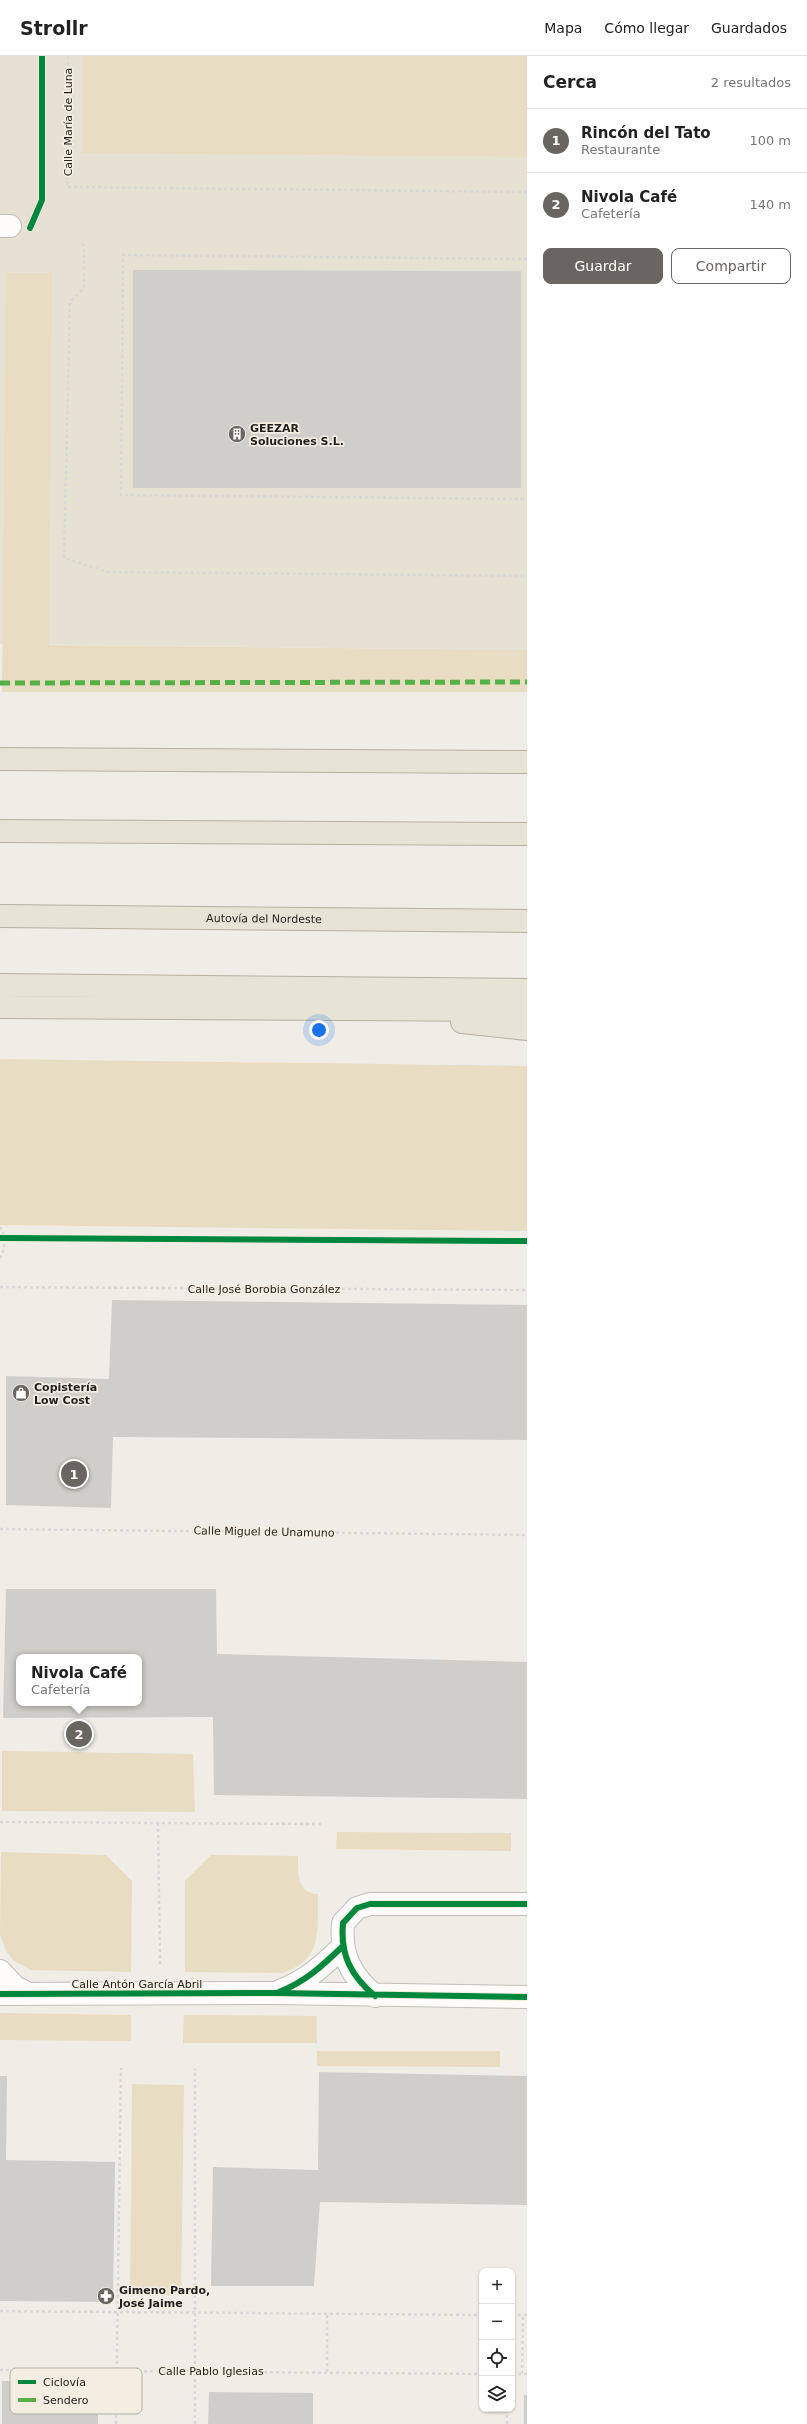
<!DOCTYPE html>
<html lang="es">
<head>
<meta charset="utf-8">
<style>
	:root { --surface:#fff; --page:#f6f6f6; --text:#222; --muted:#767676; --line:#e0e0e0; --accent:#696661 }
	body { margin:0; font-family:"DejaVu Sans",sans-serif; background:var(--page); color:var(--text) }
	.controls { position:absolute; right:12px; bottom:12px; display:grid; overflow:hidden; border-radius:8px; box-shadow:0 1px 3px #0004 }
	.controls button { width:36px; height:36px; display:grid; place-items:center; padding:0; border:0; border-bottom:1px solid var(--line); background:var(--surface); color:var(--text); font:20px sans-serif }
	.you { position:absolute; left:319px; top:974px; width:14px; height:14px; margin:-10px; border:3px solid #fff; border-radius:50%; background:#1a73e8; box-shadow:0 0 0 6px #1a73e833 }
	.badge { display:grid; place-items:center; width:26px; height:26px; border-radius:50%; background:var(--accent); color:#fff; font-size:13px; font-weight:700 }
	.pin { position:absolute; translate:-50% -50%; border:2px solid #fff; box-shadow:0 1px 4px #0006 }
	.popup { position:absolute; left:16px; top:1598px; width:126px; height:52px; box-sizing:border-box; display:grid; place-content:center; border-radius:8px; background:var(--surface); filter:drop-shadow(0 1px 3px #0005); font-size:13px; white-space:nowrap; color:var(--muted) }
	.popup b { font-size:15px; color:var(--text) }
	.popup::after { content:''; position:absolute; left:50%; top:100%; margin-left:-8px; border:8px solid transparent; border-top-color:var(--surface) }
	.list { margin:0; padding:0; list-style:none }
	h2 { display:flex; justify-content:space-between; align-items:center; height:52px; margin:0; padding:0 16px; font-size:17px }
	h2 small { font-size:13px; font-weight:400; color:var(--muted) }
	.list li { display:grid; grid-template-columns:26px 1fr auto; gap:12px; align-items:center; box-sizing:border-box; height:64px; padding:0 16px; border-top:1px solid var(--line) }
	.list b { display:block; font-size:15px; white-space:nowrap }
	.list p { margin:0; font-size:13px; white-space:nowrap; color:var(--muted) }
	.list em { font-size:13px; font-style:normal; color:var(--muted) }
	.actions { display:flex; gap:8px; padding:12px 16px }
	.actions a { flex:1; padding:9px 0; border:1px solid var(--accent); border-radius:8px; text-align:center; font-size:14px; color:var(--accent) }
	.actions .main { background:var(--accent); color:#fff }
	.icon { flex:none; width:22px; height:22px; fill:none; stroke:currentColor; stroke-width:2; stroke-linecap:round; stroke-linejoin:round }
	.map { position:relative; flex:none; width:527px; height:2368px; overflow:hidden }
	header { display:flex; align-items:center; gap:24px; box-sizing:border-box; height:56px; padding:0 20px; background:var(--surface); border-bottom:1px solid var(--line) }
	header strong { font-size:19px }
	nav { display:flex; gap:22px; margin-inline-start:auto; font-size:14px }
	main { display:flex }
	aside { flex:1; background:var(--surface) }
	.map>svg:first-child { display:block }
</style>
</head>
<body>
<header>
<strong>Strollr</strong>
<nav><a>Mapa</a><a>Cómo llegar</a><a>Guardados</a></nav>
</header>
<main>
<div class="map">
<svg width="527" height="2368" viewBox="0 0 527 2368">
	<rect width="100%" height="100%" fill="#f0ede6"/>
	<path fill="#e7e1d4" d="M0 0H527V594L0 588Z"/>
	<path fill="#e8dcc3" d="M83 0H527V101L83 97Z
		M6 217H52L49 589 527 594V636H2Z
		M0 1003 527 1010V1175L0 1169Z
		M2 1695 193 1698 195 1756 2 1755Z
		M337 1776 511 1777V1795L336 1793Z
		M1 1796 106 1799 132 1825 131 1916 31 1914 14 1905 6 1895 0 1878Z
		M211 1799 298 1800C298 1816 296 1837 318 1838 317 1874 324 1903 282 1917L185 1916V1825Z
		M0 1957 131 1959V1985L0 1984Z
		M184 1959 317 1960V1987H183Z
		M317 1995H500V2011L317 2010Z
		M132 2028 184 2029 181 2239H130Z"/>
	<path fill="#d0cec9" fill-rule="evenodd" d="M133 214 521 215V432H133Z
		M112 1244 527 1249V1384L113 1381 111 1452 6 1449V1320L109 1323Z
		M6 1533H216L217 1598 527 1606V1743L214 1739 213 1661 3 1662ZM19 1601H139V1647H19Z
		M319 2016 527 2020V2149L320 2146 314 2230H211L213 2111 318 2114Z
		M0 2020H7L6 2104 115 2106 113 2246 0 2245Z
		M2 2325 98 2326V2368H2Z
		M209 2336 313 2337V2368H208Z
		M524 2339H527V2368H524Z"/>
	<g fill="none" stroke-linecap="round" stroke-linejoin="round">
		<defs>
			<path id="minor" d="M0 170H10
				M0 1915 15 1931 29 1938
				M280 1935C306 1925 323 1910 342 1891
				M0 1938 275 1937 527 1941
				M375 1940C351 1920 340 1899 343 1867L357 1852 370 1848H527"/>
			<g id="motorway">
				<path d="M0 703 527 706"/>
				<path d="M0 775 527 778"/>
				<path id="s1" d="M0 860 527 865"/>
				<path d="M0 929 527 934"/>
				<path d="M0 951 527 954"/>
				<path d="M462 966 527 973"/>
			</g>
		</defs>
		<use href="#minor" stroke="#c2bfba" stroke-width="24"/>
		<use href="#motorway" stroke="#b7b0a1" stroke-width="24"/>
		<path stroke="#d8d8d6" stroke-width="2.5" stroke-dasharray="3 3" stroke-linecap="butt" d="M68 0 67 131 527 136
			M82 188 84 189V232L70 246 64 502 108 516 527 520
			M527 203 123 199 121 439 527 443
			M0 1171C7 1180 5 1192 0 1202
			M0 1231 527 1234
			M0 1473 527 1479
			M0 1766 321 1768
			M158 1767 160 1909
			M0 2255 482 2259
			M512 2259H527
			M0 2314 482 2318
			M327 2316V2257
			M512 2318H527
			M522 2318 523 2259
			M116 2368 121 2012
			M195 2368V2013
			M507 2368V2353"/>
		<use href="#minor" stroke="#fdfcfb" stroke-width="22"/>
		<use href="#motorway" stroke="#e8e3d7" stroke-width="22"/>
		<path stroke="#55b145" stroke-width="5" stroke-dasharray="10 5" stroke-linecap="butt" d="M0 627 527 626"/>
		<defs>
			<path id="cycleway" d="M30 172 42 144V0
				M0 1182 527 1185
				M279 1936C305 1926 322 1910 342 1891
				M0 1938 275 1937 527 1941
				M375 1940C351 1920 340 1899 343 1867L357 1852 370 1848H527"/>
		</defs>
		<use href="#cycleway" stroke="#f4eee2" stroke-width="8"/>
		<use href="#cycleway" stroke="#00873e" stroke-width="6"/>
	</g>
	<defs>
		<symbol id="building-disc" viewBox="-11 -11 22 22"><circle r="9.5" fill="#696661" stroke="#f4eee2"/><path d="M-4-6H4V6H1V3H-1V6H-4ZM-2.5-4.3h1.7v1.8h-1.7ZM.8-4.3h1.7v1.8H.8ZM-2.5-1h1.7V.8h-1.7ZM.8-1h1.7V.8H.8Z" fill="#fff"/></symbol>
		<symbol id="shop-disc" viewBox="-11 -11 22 22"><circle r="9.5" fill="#696661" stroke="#f4eee2"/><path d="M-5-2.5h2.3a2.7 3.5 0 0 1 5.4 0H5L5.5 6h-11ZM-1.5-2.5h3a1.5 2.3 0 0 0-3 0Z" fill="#fff"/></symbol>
		<symbol id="pharmacy-disc" viewBox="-11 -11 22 22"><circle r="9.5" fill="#696661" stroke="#f4eee2"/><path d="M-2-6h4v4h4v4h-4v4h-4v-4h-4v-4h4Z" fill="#fff"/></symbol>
	</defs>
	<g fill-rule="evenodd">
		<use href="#building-disc" x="227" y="368" width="20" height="20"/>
		<use href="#shop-disc" x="11" y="1327" width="20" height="20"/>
		<use href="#pharmacy-disc" x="96" y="2230" width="20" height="20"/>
	</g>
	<g text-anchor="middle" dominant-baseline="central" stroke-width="3.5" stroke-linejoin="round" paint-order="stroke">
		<g font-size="11" fill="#201e1a" stroke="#f4eee2">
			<text transform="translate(68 66) rotate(-90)">Calle María de Luna</text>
			<text stroke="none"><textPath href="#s1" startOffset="264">Autovía del Nordeste</textPath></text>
			<text x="264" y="1233">Calle José Borobia González</text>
			<text transform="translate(264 1476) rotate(1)">Calle Miguel de Unamuno</text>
			<text x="137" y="1928">Calle Antón García Abril</text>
			<text x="211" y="2315">Calle Pablo Iglesias</text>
		</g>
		<g font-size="11" font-weight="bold" fill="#201e1a" stroke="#f4eee2" text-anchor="start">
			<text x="250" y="372">GEEZAR<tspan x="250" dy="13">Soluciones S.L.</tspan></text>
			<text x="34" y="1331">Copistería<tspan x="34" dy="13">Low Cost</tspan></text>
			<text x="119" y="2234">Gimeno Pardo,<tspan x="119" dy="13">José Jaime</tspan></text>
		</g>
	</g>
	<rect x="10" y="2312" width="132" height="46" rx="6" fill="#f4eee2" stroke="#b4b0a6" stroke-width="1"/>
	<rect x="18" y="2324" width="18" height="4" fill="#00873e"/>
	<rect x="18" y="2342" width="18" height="4" fill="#55b145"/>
	<g font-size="11" fill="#201e1a">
		<text x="43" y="2330">Ciclovía</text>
		<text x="43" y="2348">Sendero</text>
	</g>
</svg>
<div class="controls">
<button>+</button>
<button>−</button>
<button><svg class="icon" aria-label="locate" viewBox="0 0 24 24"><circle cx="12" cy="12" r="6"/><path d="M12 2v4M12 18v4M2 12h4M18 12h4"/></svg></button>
<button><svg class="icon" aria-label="layers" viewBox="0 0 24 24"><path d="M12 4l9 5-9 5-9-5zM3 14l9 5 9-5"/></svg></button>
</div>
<div class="you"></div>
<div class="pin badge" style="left:74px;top:1418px">1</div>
<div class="pin badge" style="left:79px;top:1678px">2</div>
<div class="popup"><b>Nivola Café</b>Cafetería</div>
</div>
<aside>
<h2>Cerca<small>2 resultados</small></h2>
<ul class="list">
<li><span class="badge">1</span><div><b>Rincón del Tato</b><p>Restaurante</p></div><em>100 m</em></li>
<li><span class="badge">2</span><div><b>Nivola Café</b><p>Cafetería</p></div><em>140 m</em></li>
</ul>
<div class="actions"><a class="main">Guardar</a><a>Compartir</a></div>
</aside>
</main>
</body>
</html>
